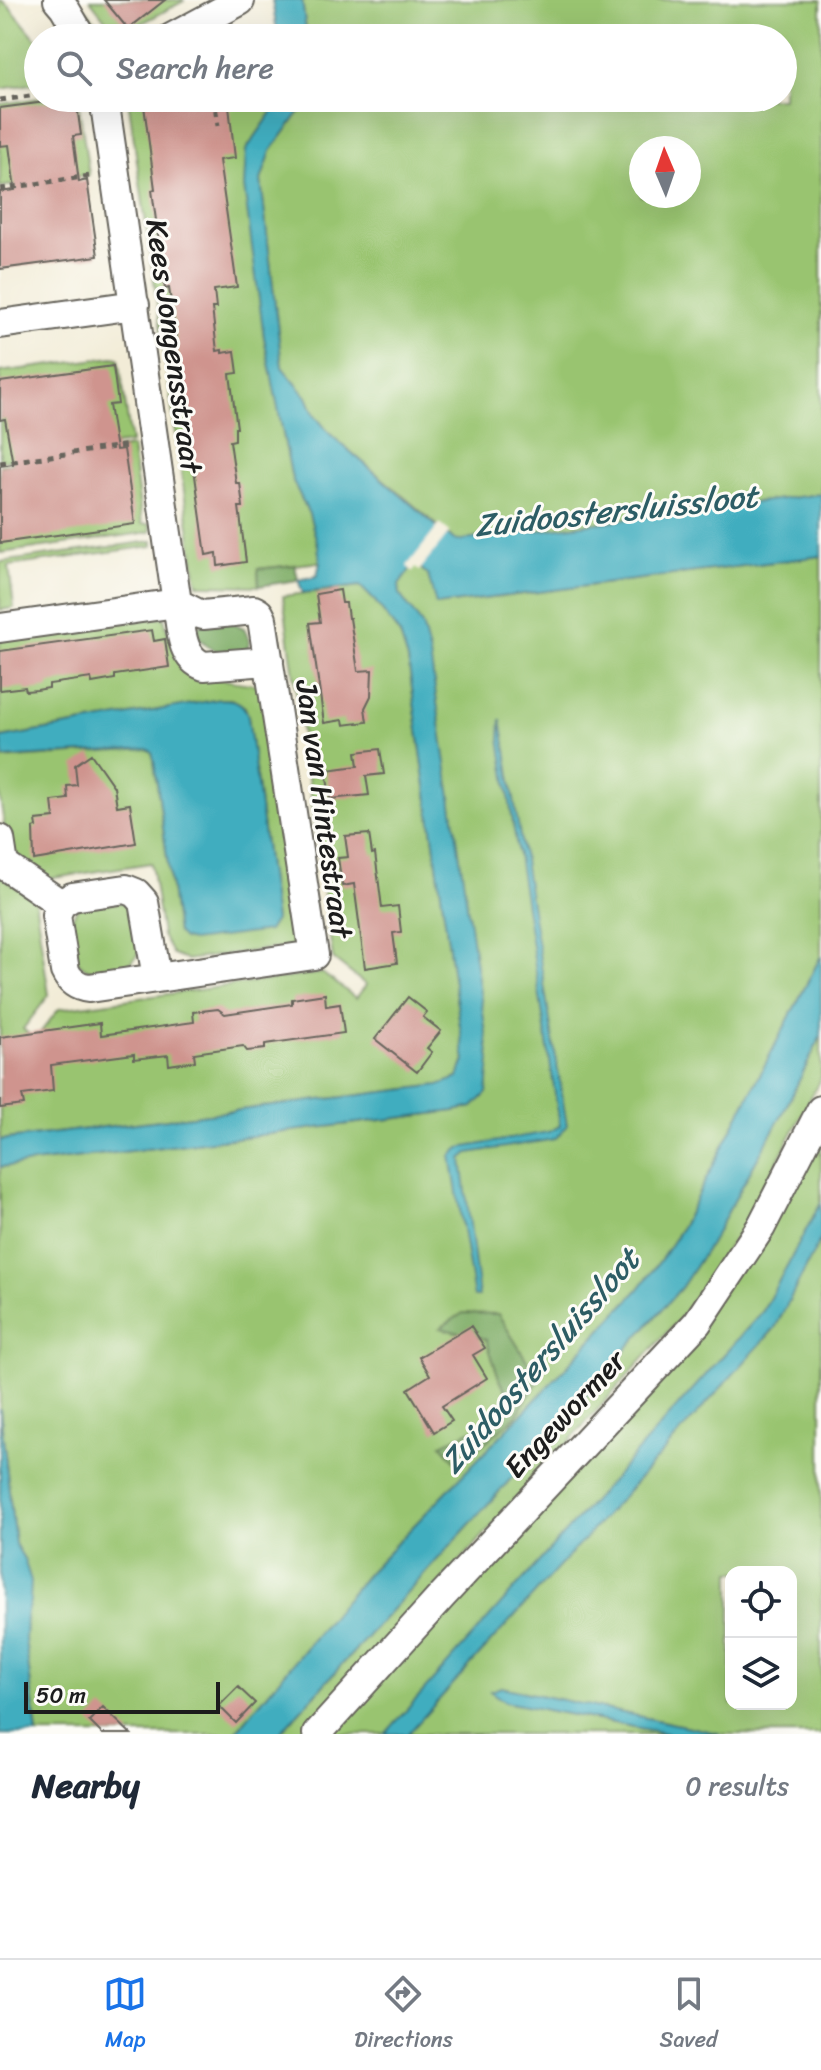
<!DOCTYPE html>
<html lang="en">
<head>
<meta charset="utf-8">
<style>
	:root { --surface:#fff; --page:#f6f6f7; --text:#1f2937; --muted:#747a83; --line:#e0e1e3; --accent:#1a73e8 }
	body { margin:0; font-family:Sriracha,sans-serif; background:var(--page); color:var(--text) }
	.controls { position:absolute; right:24px; bottom:24px; display:grid; overflow:hidden; border-radius:16px; box-shadow:0 8px 32px #0002 }
	.controls button { width:72px; height:72px; display:grid; place-items:center; padding:0; border:0; border-bottom:2px solid var(--line); background:var(--surface); color:var(--text); font:40px sans-serif }
	.compass { position:absolute; left:629px; top:136px; width:72px; height:72px; border-radius:50%; background:var(--surface); box-shadow:0 8px 32px #0002; rotate:358deg }
	.scale { position:absolute; left:24px; bottom:20px; width:196px; box-sizing:border-box; padding-left:8px; border:4px solid #1c1c1c; border-top:0; font-size:22px; line-height:28px; white-space:nowrap; color:#1c1c1c; -webkit-text-stroke:6px #fdfcf7; paint-order:stroke }
	.list { margin:0; padding:0; list-style:none }
	h2 { display:flex; justify-content:space-between; align-items:center; height:104px; margin:0; padding:0 32px; font-size:34px }
	h2 small { font-size:26px; font-weight:400; color:var(--muted) }
	.icon { flex:none; width:44px; height:44px; fill:none; stroke:currentColor; stroke-width:2; stroke-linecap:round; stroke-linejoin:round }
	.map { position:relative; flex:none; width:821px; height:1734px; overflow:hidden }
	.search { position:absolute; background:var(--surface); box-shadow:0 8px 32px #0002; left:24px; right:24px; top:24px; height:88px; display:flex; align-items:center; gap:20px; box-sizing:border-box; padding:0 28px; border-radius:44px; color:var(--muted); font-size:30px }
	.sheet { height:224px; background:var(--surface) }
	nav { display:flex; justify-content:space-around; align-items:center; box-sizing:border-box; height:112px; border-top:2px solid var(--line); background:var(--surface); font-size:22px; color:var(--muted) }
	nav a { display:grid; justify-items:center; gap:4px }
	nav .on { color:var(--accent) }
	.map>svg:first-child { display:block }
</style>
</head>
<body>
<div class="map">
<svg width="821" height="1734" viewBox="0 0 821 1734">
	<rect width="100%" height="100%" fill="#fdfcf7"/>
	<filter id="ink" filterUnits="userSpaceOnUse"><feTurbulence type="fractalNoise" baseFrequency=".0125" numOctaves="2"/><feDisplacementMap in="SourceGraphic" scale="16" xChannelSelector="R" yChannelSelector="G"/><feConvolveMatrix kernelMatrix="1 2 1 2 8 2 1 2 1" color-interpolation-filters="sRGB"/></filter>
	<filter id="wash" filterUnits="userSpaceOnUse"><feTurbulence type="fractalNoise" baseFrequency=".006" numOctaves="4" result="noise"/><feDisplacementMap in="SourceGraphic" scale="32" xChannelSelector="R" yChannelSelector="G"/><feGaussianBlur stdDeviation="1.8" result="paint"/><feColorMatrix in="noise" values="0 0 0 0 0 0 0 0 0 0 0 0 0 0 0 0 0 1.4 0 .05"/><feComposite in="paint" operator="in"/></filter>
	<g filter="url(#wash)">
		<rect width="100%" height="100%" fill="#f2ecd7"/>
		<path fill="#99c470" stroke="#5a7046" stroke-width="2" fill-rule="evenodd" d="M0 0 9 6 38 41V83L0 89Z
			M69 0H78L109 38H94Z
			M90 0H183L184 1 118 36Z
			M302 0H821V494L456 541 330 434 314 414 307 397 282 367 261 180 271 151 310 98H783V38H307ZM641 148H689V196H641Z
			M40 98H78L89 175 0 187V104Z
			M128 98H282L246 150 264 337 292 479 309 514 318 545 320 562 258 569 259 586 203 585 198 584 196 576Z
			M113 357 119 358 131 443 0 461V372Z
			M132 447 142 524H150L151 532 0 553V465Z
			M153 541V546L9 566 14 608 0 610V562Z
			M821 556V956L680 1230 662 1258 638 1290 541 1394 367 1574 234 1734H37L25 1639 26 1615 30 1601 24 1559 15 1544 0 1409V1167L455 1111 473 1107 422 625 400 595 399 585 415 562 428 575 437 605Z
			M360 586 375 601 400 635 408 660 465 1060 458 1078 440 1085 0 1140V875L35 900 49 995 23 1029 35 1039 59 1009 322 973 356 998 366 985 333 959 283 596Z
			M164 617C175 674 209 679 260 685L299 945 186 960 173 955 162 936 151 863 41 880 9 858 0 798V759L147 749 152 752 154 760 177 933 275 920 248 716 245 707 231 699H220L0 738V638Z
			M129 902C137 911 137 919 138 931 139 937 141 944 139 950 134 973 88 981 77 960 74 955 73 947 73 941 70 927 70 918 79 906Z
			M821 1036V1078L745 1223 679 1319 539 1475 302 1734H279L527 1461 681 1288 710 1244 784 1111Z
			M821 1132V1202L763 1311 386 1734H331L605 1431Z
			M821 1238V1734H722L501 1687 505 1702 670 1734H407L775 1328ZM731 1572H791V1704H731Z"/>
		<path fill="#7aaa62" stroke="#4b633f" stroke-width="2" d="M295 565 298 580 259 586 258 569Z
			M231 622 244 628 250 641 246 652C220 654 213 655 196 634L199 625Z
			M463 1313 498 1314 539 1380 516 1416 459 1465 441 1444 483 1425 509 1397 499 1378 486 1339 440 1328Z"/>
		<path fill="#41adbf" stroke="#2e646e" stroke-width="2" d="M272 0H302L307 38H278Z
			M282 98H310L271 151 261 180 282 367 307 397 314 414 330 434 441 530 456 541 821 494V556L436 605 428 575 415 563 399 585 400 595 422 625 430 655 490 1060 487 1093 473 1107 455 1111 0 1167V1140L439 1085 458 1078 465 1061 408 660 400 635 375 601 360 586 303 593 298 580 317 576 320 562 318 545 309 514 292 479 264 337 244 187 246 150Z
			M220 699C235 699 244 702 248 716L275 920 268 931 192 941 183 939 177 933 154 760 152 752 147 749 4 758 1 738Z
			M501 719 567 1126 555 1139 469 1153 462 1159 479 1297H474L451 1156 460 1148 548 1132 560 1126 500 739Z
			M821 956V1036L784 1111 710 1244 681 1288 527 1461 279 1734H234L367 1574 541 1394 638 1290 662 1258 680 1230Z
			M821 1202V1238L775 1328 408 1734H385L763 1311Z
			M0 1409 15 1544 24 1559 31 1581 30 1601 26 1616 25 1639 37 1734H0Z
			M501 1687 722 1734H670L505 1702 490 1691Z"/>
		<path fill="#f2ecd7" d="M440 524 450 532 419 571 416 568 413 572 407 566Z"/>
		<g id="blocks">
			<path fill="#cf948e" d="M104 0H165L128 29Z
				M76 98 81 135 73 136 79 182 87 180 98 256 0 269V192L15 190 9 145 0 146V108Z
				M143 98H228L235 158 219 160 237 287 214 290 216 308H212L217 351 222 350V353L235 351 238 373 230 374 237 428H235V440L230 441 236 483H240L243 507H239L246 562 218 566 217 553 206 555 170 295 169 288 165 289 163 274 152 190 155 189Z
				M113 366 118 404 109 405 116 450 124 449 135 524 0 543V466L13 464 5 419 0 420V382Z
				M340 590 342 603H346L348 618H350L358 671 372 670 371 696 365 708 367 722 344 725 343 720 324 723 310 623 320 622 316 594Z
				M152 630 154 641 165 639 169 667 115 675V679L92 683 91 678 49 684V688L37 690 26 691 25 687 0 690V651Z
				M380 749 384 774 366 776 369 795 330 799 326 770 358 766 356 752Z
				M91 754 114 787 117 806 130 804 136 843 34 860 33 828 37 827 36 820 54 818 52 801 68 799 67 786 77 785 75 765Z
				M369 834 372 854 375 853 382 908 398 906 401 932 393 933 397 963 365 968 354 884 342 886 338 858 348 857 345 836Z
				M325 994 326 1006 340 1004 344 1033 265 1044V1049L247 1051 243 1046 194 1053 195 1061 169 1065 168 1055 134 1059V1054L51 1065 53 1091 22 1095 24 1105 0 1108V1037L100 1023 101 1035 194 1022 193 1012 218 1009 225 1014 292 1004V999Z
				M408 997 427 1012 423 1017 441 1031 427 1048 432 1052 417 1072 375 1039Z
				M471 1326 485 1348 473 1355 487 1378 442 1406 452 1421 434 1432 408 1389 430 1375 419 1357Z
				M238 1687 255 1703 236 1723 219 1706Z
				M103 1707 131 1734H102L89 1721Z"/>
		</g>
	</g>
	<g filter="url(#ink)">
		<use href="#blocks" fill-opacity="0" stroke="#67655d" stroke-width="2"/>
		<g fill="none" stroke-linecap="round" stroke-linejoin="round">
			<defs>
				<path id="minor" d="M58 0 64 7 82 38
					M171 38 240 1
					M104 98 177 603C181 626 180 658 204 666L269 661
					M0 324 135 305
					M0 628 177 603
					M0 839 4 865 61 904
					M157 978 144 902 136 893 126 889 72 897 61 904 56 915 65 971C70 982 78 987 89 988L314 955 262 619 259 613 254 610 203 615 197 613 177 603
					M317 1734 442 1596 697 1323 761 1227 821 1110"/>
			</defs>
			<use href="#minor" stroke="#67655d" stroke-width="32"/>
			<path stroke="#67655d" stroke-width="5" stroke-dasharray="6 6" stroke-linecap="butt" d="M214 98 218 126
				M0 100 38 95
				M0 189 90 176
				M0 463 130 445"/>
			<use href="#minor" stroke="#fff" stroke-width="28"/>
		</g>
	</g>
	<g text-anchor="middle" dominant-baseline="central" stroke-width="6" stroke-linejoin="round" paint-order="stroke">
		<g font-size="30" fill="#1c1c1c" stroke="#fdfcf7">
			<text transform="translate(174 346) rotate(82)">Kees Jongensstraat</text>
			<text transform="translate(324 809) rotate(82)">Jan van Hintestraat</text>
			<text transform="translate(565 1414) rotate(-47)">Engewormer</text>
		</g>
		<g font-size="32" font-style="italic" fill="#2d5d65" stroke="#fdfcf7">
			<text transform="translate(616 511) rotate(-6)">Zuidoostersluissloot</text>
			<text transform="translate(540 1361) rotate(-49)">Zuidoostersluissloot</text>
		</g>
	</g>
</svg>
<div class="controls">
<button><svg class="icon" aria-label="locate" viewBox="0 0 24 24"><circle cx="12" cy="12" r="6"/><path d="M12 2v4M12 18v4M2 12h4M18 12h4"/></svg></button>
<button><svg class="icon" aria-label="layers" viewBox="0 0 24 24"><path d="M12 4l9 5-9 5-9-5zM3 14l9 5 9-5"/></svg></button>
</div>
<svg class="compass" viewBox="-18 -18 36 36"><path d="M0-13l5 13h-10z" fill="#e53935"/><path d="M0 13l5-13h-10z" fill="#747a83"/></svg>
<div class="scale">50 m</div>
<div class="search"><svg class="icon" aria-label="search" viewBox="0 0 24 24"><circle cx="10" cy="10" r="6"/><path d="M15 15l6 6"/></svg>Search here</div>
</div>
<section class="sheet">
<h2>Nearby<small>0 results</small></h2>
<ul class="list">
</ul>
</section>
<nav>
<a class="on"><svg class="icon" aria-label="map" viewBox="0 0 24 24"><path d="M3 6l6-2 6 2 6-2v14l-6 2-6-2-6 2zM9 4v14M15 6v14"/></svg>Map</a>
<a><svg class="icon" aria-label="directions" viewBox="0 0 24 24"><path d="M12 3l9 9-9 9-9-9zM9 14v-3h6M13 9l2 2-2 2"/></svg>Directions</a>
<a><svg class="icon" aria-label="saved" viewBox="0 0 24 24"><path d="M7 4h10v16l-5-4-5 4z"/></svg>Saved</a>
</nav>
</body>
</html>
